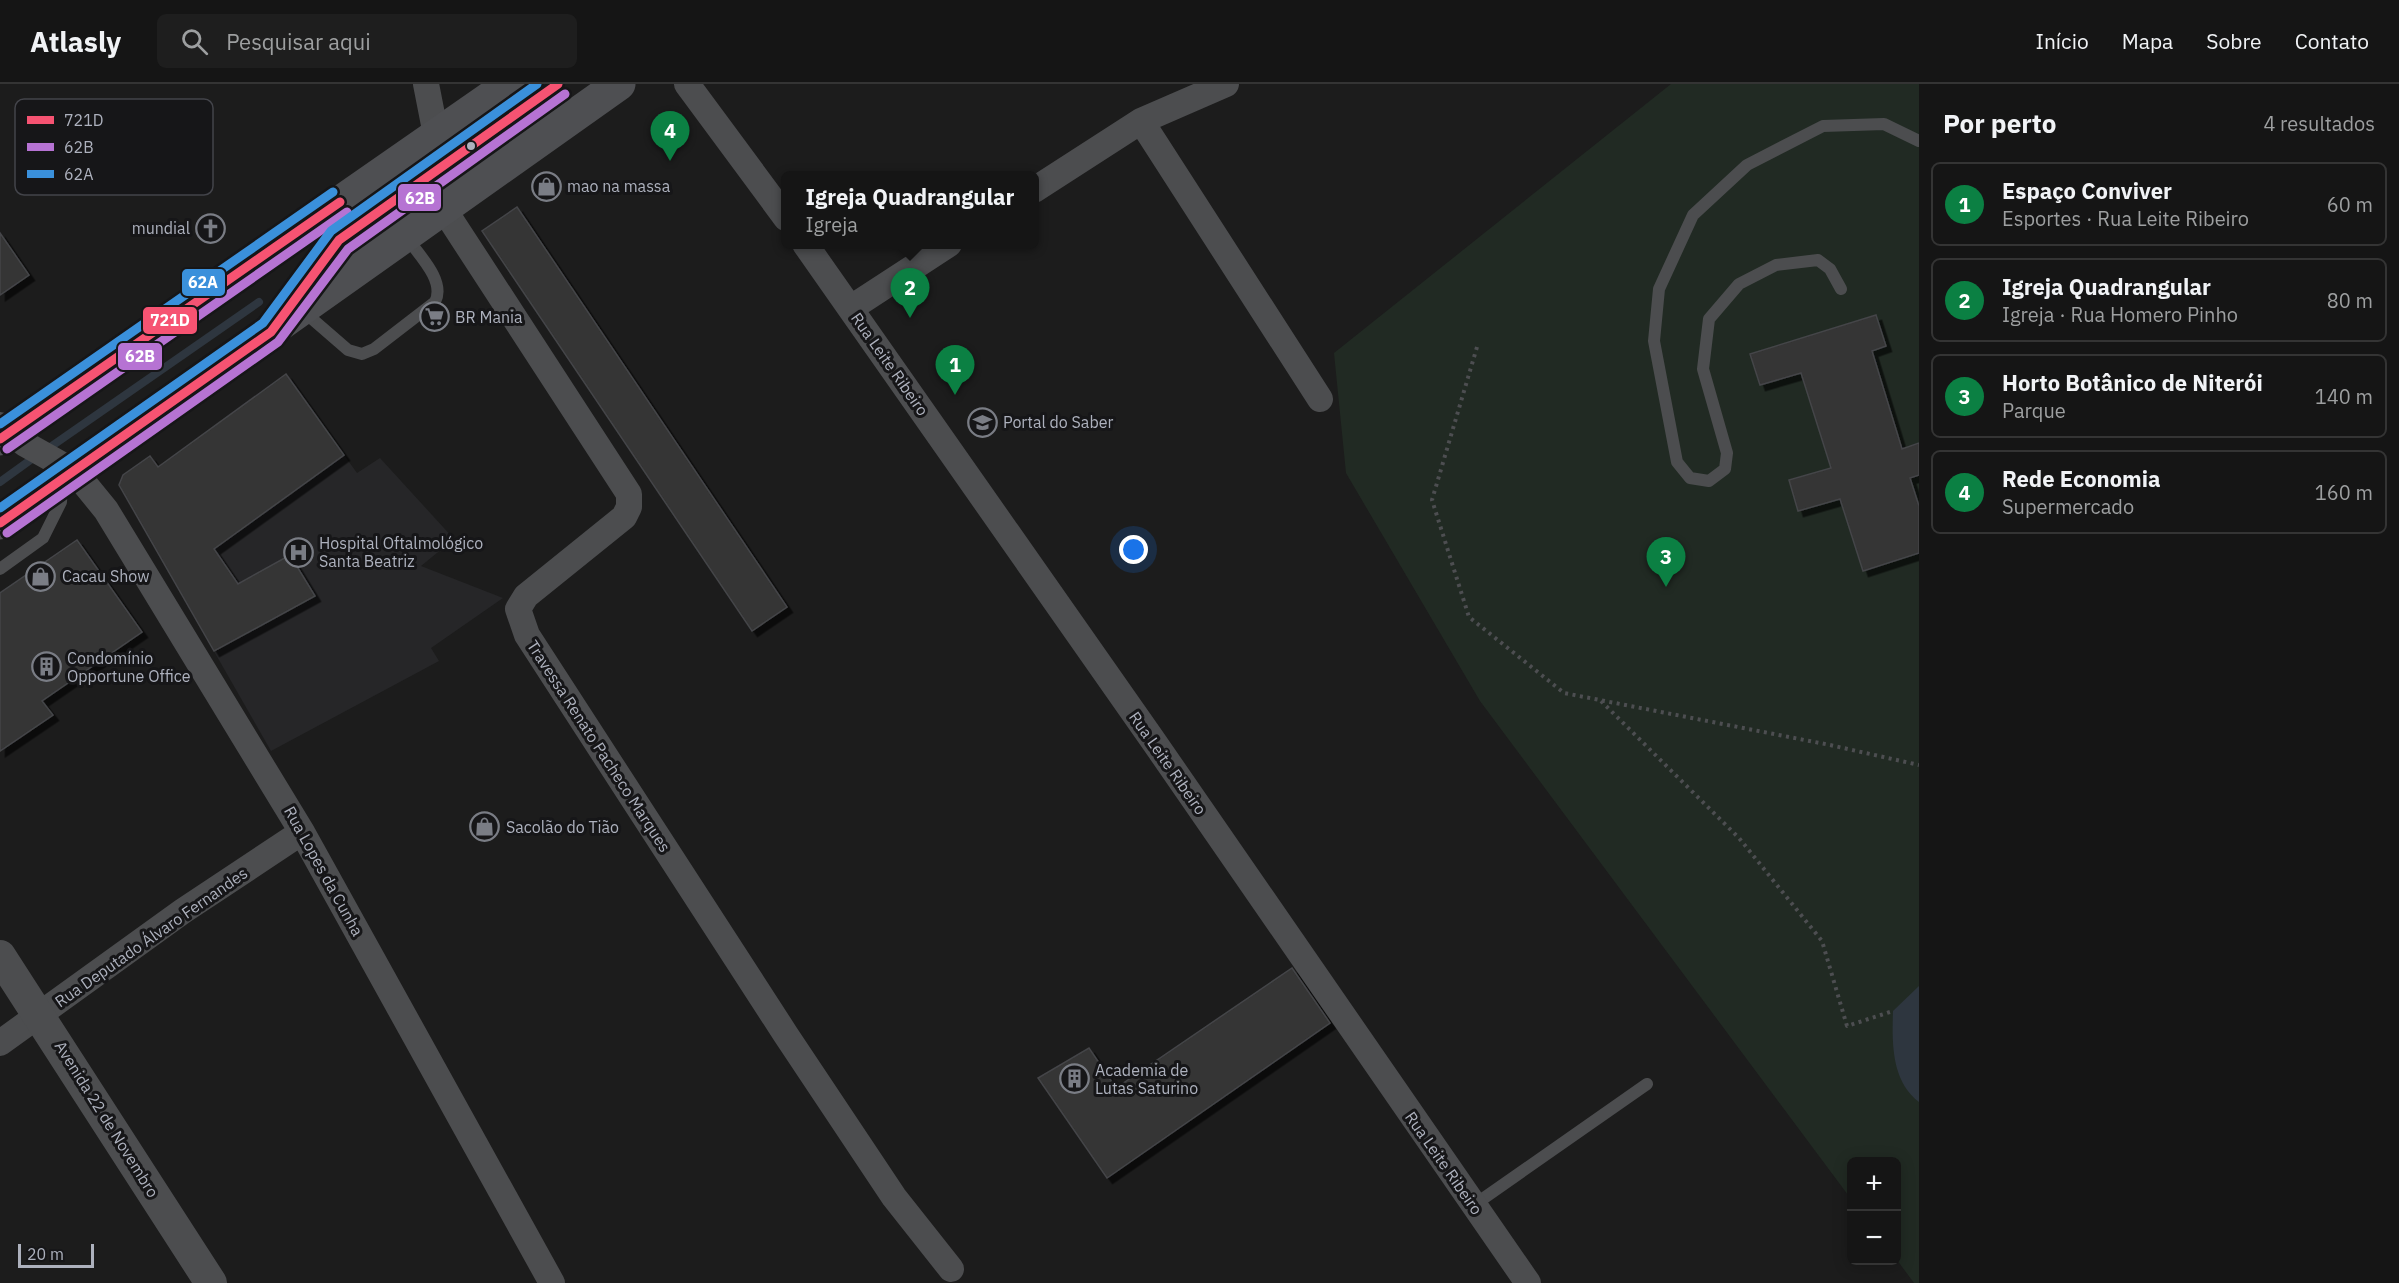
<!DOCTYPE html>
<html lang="pt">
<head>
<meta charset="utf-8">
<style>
	:root { --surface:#151515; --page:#1e1e1e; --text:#f1f3f6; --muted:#9d9fa0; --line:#343434; --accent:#0b8043 }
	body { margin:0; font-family:"IBM Plex Sans",sans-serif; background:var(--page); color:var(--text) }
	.controls { position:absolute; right:18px; bottom:18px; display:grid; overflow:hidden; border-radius:9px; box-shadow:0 3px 15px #0003 }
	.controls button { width:54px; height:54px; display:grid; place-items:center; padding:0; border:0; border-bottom:2px solid var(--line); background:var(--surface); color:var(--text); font:30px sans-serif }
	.scale { position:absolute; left:18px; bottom:15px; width:76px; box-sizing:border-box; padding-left:6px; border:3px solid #adb1bd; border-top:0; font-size:16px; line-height:21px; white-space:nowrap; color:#adb1bd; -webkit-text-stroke:4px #161618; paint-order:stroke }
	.you { position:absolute; left:1134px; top:466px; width:21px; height:21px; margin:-15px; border:4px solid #fff; border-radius:50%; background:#1a73e8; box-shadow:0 0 0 9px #1a73e833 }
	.badge { display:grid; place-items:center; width:39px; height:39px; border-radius:50%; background:var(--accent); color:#fff; font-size:20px; font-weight:700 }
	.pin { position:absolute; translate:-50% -50px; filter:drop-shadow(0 2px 3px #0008) }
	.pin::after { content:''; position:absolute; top:32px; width:21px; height:18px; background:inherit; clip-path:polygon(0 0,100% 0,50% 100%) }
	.popup { position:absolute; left:781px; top:87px; width:258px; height:78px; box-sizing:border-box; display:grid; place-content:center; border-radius:9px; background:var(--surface); filter:drop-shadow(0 2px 4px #0005); font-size:20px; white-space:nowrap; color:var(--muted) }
	.popup b { font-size:22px; color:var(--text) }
	.popup::after { content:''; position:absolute; left:50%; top:100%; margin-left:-12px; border:12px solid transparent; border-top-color:var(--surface) }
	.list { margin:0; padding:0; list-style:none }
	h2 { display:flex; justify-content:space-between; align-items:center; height:78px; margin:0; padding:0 24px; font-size:26px }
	h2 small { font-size:20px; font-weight:400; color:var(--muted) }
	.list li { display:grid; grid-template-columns:39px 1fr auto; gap:18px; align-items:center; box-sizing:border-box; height:84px; margin:0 12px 12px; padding:0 12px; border:2px solid var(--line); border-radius:9px }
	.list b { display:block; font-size:22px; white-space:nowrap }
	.list p { margin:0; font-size:20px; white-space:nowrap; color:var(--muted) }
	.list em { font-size:20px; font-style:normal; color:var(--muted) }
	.icon { flex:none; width:33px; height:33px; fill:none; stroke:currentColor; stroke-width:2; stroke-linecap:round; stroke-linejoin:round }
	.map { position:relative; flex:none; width:1919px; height:1199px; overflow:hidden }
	header { display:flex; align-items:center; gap:36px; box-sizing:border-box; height:84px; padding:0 30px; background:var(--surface); border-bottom:2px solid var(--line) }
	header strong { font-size:28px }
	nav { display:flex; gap:33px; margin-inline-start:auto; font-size:21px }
	.search { width:420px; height:54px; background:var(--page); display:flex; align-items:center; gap:15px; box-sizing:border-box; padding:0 21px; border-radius:9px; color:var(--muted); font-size:22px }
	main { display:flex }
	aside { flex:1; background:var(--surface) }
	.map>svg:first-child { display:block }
</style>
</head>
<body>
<header>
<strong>Atlasly</strong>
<div class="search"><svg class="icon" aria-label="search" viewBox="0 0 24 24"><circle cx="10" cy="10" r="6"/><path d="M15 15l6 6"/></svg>Pesquisar aqui</div>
<nav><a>Início</a><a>Mapa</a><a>Sobre</a><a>Contato</a></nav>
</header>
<main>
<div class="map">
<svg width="1919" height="1199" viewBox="0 0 1919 1199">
	<defs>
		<filter id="shadow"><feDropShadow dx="5.5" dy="5.5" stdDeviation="0" flood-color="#0009"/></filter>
	</defs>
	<rect width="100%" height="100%" fill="#1c1c1c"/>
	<path fill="#262628" d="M286 290 357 389 380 374 454 455 421 482 503 514 431 564 439 577 271 667 119 401 123 391 150 372 158 383Z"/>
	<path fill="#212a23" d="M1671 0H1919V1199H1914L1897 1176 1896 1078H1852L1851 1115 1480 617 1346 389 1334 269Z"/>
	<path fill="#2e363f" d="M1919 902V1018C1891 997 1892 958 1893 927Z"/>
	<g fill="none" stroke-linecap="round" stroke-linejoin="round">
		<path stroke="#2e363f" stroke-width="8" d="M46 366 259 218
			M0 398 36 372"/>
	</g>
	<path fill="#343434" stroke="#444548" stroke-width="1.5" filter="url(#shadow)" d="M517 123 787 523 752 547 482 147Z
		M0 149 29 191 0 211Z
		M1876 231 1886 262 1872 267 1902 365 1919 359V391L1910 394 1919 422V469L1863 487 1840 415 1798 427 1789 396 1831 384 1801 289 1760 301 1750 270Z
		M286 290 344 371 214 465 238 500 290 471 315 512 214 567 119 401 123 391 150 372 158 383Z
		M77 456 142 548 42 617 53 631 0 667V509Z
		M1292 884 1330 939 1107 1094 1038 994 1089 964 1116 1004Z"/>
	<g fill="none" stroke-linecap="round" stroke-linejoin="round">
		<path stroke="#4d4e51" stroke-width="4" stroke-dasharray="3 4.5" stroke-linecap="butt" d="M1477 263 1432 416 1469 533 1564 609 1830 661 1919 681
			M1601 617 1739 754 1822 857 1847 942 1893 927"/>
		<path stroke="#4c4d4f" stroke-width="12" d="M1841 205 1830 185 1818 176 1776 181 1739 200 1709 235 1703 285 1727 369 1725 385 1709 397 1690 394 1677 378 1654 257 1659 205 1693 131 1747 81 1823 42 1884 40 1919 57
			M291 220 339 156 558 0
			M303 227 348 266 362 270 374 265 435 218C446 197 419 171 406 153
			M0 485 43 454 61 418 62 401
			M1474 1121 1647 1000"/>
		<path stroke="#4c4d4f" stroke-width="26" d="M426 0 436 51
			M687 0 786 134
			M1141 37 1320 315
			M1034 106 1141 37 1226 0
			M443 124 629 410V423L624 433 526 512 518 525 527 551 786 951 894 1113 951 1185
			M805 160 1152 655 1528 1199
			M851 224 949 160
			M0 341 25 360 75 388 106 426 302 748 552 1199
			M0 959 183 827 302 748"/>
		<path stroke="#4c4d4f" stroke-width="32" d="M0 872 211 1199"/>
		<path stroke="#4e4f52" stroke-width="33" d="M0 355 510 0
			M0 439 619 0"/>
		<defs>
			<path id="bus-1" d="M0 355 340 118
				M0 439 271 248 339 156 558 0"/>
			<path id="bus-2" d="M7 365 347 128
				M7 449 278 258 348 165 565 10"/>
			<path id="bus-3" d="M0 340 333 108
				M0 424 263 239 331 147 537 0"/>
		</defs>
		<use href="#bus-1" stroke="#161618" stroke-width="14"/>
		<use href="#bus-2" stroke="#161618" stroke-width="14"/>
		<use href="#bus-3" stroke="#161618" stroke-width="14"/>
		<use href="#bus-1" stroke="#f65372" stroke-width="9"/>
		<use href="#bus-2" stroke="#b673d3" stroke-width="9"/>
		<use href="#bus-3" stroke="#3a90db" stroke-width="9"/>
	</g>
	<defs>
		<symbol id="shop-ring" viewBox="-11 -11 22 22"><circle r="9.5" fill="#161618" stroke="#7a7d85" stroke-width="1.5"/><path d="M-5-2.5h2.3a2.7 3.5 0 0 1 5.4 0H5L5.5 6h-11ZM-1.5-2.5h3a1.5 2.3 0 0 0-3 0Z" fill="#7a7d85"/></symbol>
		<symbol id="church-ring" viewBox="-11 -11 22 22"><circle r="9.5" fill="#161618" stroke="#7a7d85" stroke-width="1.5"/><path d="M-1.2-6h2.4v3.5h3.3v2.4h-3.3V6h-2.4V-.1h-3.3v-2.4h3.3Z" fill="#7a7d85"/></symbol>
		<symbol id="supermarket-ring" viewBox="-11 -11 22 22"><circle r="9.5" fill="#161618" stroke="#7a7d85" stroke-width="1.5"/><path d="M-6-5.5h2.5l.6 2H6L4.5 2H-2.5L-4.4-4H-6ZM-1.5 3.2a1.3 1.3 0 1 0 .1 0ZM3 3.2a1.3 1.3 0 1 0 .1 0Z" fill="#7a7d85"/></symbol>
		<symbol id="school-ring" viewBox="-11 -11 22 22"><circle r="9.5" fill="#161618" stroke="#7a7d85" stroke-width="1.5"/><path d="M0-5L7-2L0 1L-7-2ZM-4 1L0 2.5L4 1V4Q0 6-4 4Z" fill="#7a7d85"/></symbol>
		<symbol id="hospital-ring" viewBox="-11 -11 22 22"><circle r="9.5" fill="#161618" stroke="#7a7d85" stroke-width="1.5"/><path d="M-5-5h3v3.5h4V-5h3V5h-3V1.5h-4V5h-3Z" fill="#7a7d85"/></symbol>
		<symbol id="building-ring" viewBox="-11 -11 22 22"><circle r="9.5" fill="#161618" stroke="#7a7d85" stroke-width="1.5"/><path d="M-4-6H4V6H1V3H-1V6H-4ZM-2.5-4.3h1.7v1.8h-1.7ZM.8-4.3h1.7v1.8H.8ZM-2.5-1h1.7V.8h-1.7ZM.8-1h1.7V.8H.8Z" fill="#7a7d85"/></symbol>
	</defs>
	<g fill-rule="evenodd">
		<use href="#shop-ring" x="530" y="86" width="33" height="33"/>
		<use href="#church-ring" x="194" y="128" width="33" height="33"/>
		<use href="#supermarket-ring" x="418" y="216" width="33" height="33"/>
		<use href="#school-ring" x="966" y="322" width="33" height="33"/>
		<use href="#hospital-ring" x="282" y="452" width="33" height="33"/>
		<use href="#shop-ring" x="24" y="476" width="33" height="33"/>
		<use href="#building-ring" x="30" y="566" width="33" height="33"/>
		<use href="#shop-ring" x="468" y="726" width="33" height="33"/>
		<use href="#building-ring" x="1058" y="978" width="33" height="33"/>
	</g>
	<circle fill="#adb1bd" stroke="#161618" stroke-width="2" cx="471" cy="62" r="5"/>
	<g text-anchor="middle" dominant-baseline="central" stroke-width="6" stroke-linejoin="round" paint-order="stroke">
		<g font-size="16" fill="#adb1bd" stroke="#161618" text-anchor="start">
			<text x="567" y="102">mao na massa</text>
			<text x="190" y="144" text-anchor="end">mundial</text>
			<text x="455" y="233">BR Mania</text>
			<text x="1003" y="338">Portal do Saber</text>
			<text x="319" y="459">Hospital Oftalmológico<tspan x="319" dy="18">Santa Beatriz</tspan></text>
			<text x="62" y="492">Cacau Show</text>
			<text x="67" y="574">Condomínio<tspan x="67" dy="18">Opportune Office</tspan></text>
			<text x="506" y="743">Sacolão do Tião</text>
			<text x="1095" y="986">Academia de<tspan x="1095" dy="18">Lutas Saturino</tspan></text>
		</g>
		<g font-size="16" fill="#adb1bd" stroke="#161618">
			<text transform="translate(890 280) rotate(55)">Rua Leite Ribeiro</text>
			<text transform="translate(599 662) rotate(57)">Travessa Renato Pacheco Marques</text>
			<text transform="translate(1168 679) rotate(55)">Rua Leite Ribeiro</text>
			<text transform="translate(324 787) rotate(61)">Rua Lopes da Cunha</text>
			<text transform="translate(151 853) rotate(-35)">Rua Deputado Álvaro Fernandes</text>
			<text transform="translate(107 1035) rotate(58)">Avenida 22 de Novembro</text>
			<text transform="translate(1444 1079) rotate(55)">Rua Leite Ribeiro</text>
		</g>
	</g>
	<rect x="15" y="15" width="198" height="96" rx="9" fill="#161618" stroke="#43444a" stroke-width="1.5"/>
	<rect x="27" y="32" width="27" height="8" fill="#f65372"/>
	<rect x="27" y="59" width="27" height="8" fill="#b673d3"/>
	<rect x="27" y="86" width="27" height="8" fill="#3a90db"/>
	<g font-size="16" fill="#adb1bd">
		<text x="64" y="42">721D</text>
		<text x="64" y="69">62B</text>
		<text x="64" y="96">62A</text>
	</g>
	<g stroke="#161618" stroke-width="2">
		<rect x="397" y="99" width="45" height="29" rx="6" fill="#b673d3"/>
		<rect x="181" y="184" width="45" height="29" rx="6" fill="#3a90db"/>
		<rect x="142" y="222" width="56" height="29" rx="6" fill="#f65372"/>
		<rect x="117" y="258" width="46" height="29" rx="6" fill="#b673d3"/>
	</g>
	<g font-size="16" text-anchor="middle" font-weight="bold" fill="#fff">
		<text x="420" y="120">62B</text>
		<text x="203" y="204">62A</text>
		<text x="170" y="242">721D</text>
		<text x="140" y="278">62B</text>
	</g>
</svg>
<div class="controls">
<button>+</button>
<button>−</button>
</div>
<div class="scale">20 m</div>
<div class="you"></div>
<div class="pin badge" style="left:955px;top:311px">1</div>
<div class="pin badge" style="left:910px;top:234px">2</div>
<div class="popup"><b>Igreja Quadrangular</b>Igreja</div>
<div class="pin badge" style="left:1666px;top:503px">3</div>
<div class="pin badge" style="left:670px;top:77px">4</div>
</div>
<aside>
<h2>Por perto<small>4 resultados</small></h2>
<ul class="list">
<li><span class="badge">1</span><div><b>Espaço Conviver</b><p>Esportes · Rua Leite Ribeiro</p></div><em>60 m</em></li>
<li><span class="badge">2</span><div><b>Igreja Quadrangular</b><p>Igreja · Rua Homero Pinho</p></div><em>80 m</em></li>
<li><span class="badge">3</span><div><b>Horto Botânico de Niterói</b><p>Parque</p></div><em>140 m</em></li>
<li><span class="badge">4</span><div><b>Rede Economia</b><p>Supermercado</p></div><em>160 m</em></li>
</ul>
</aside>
</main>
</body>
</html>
